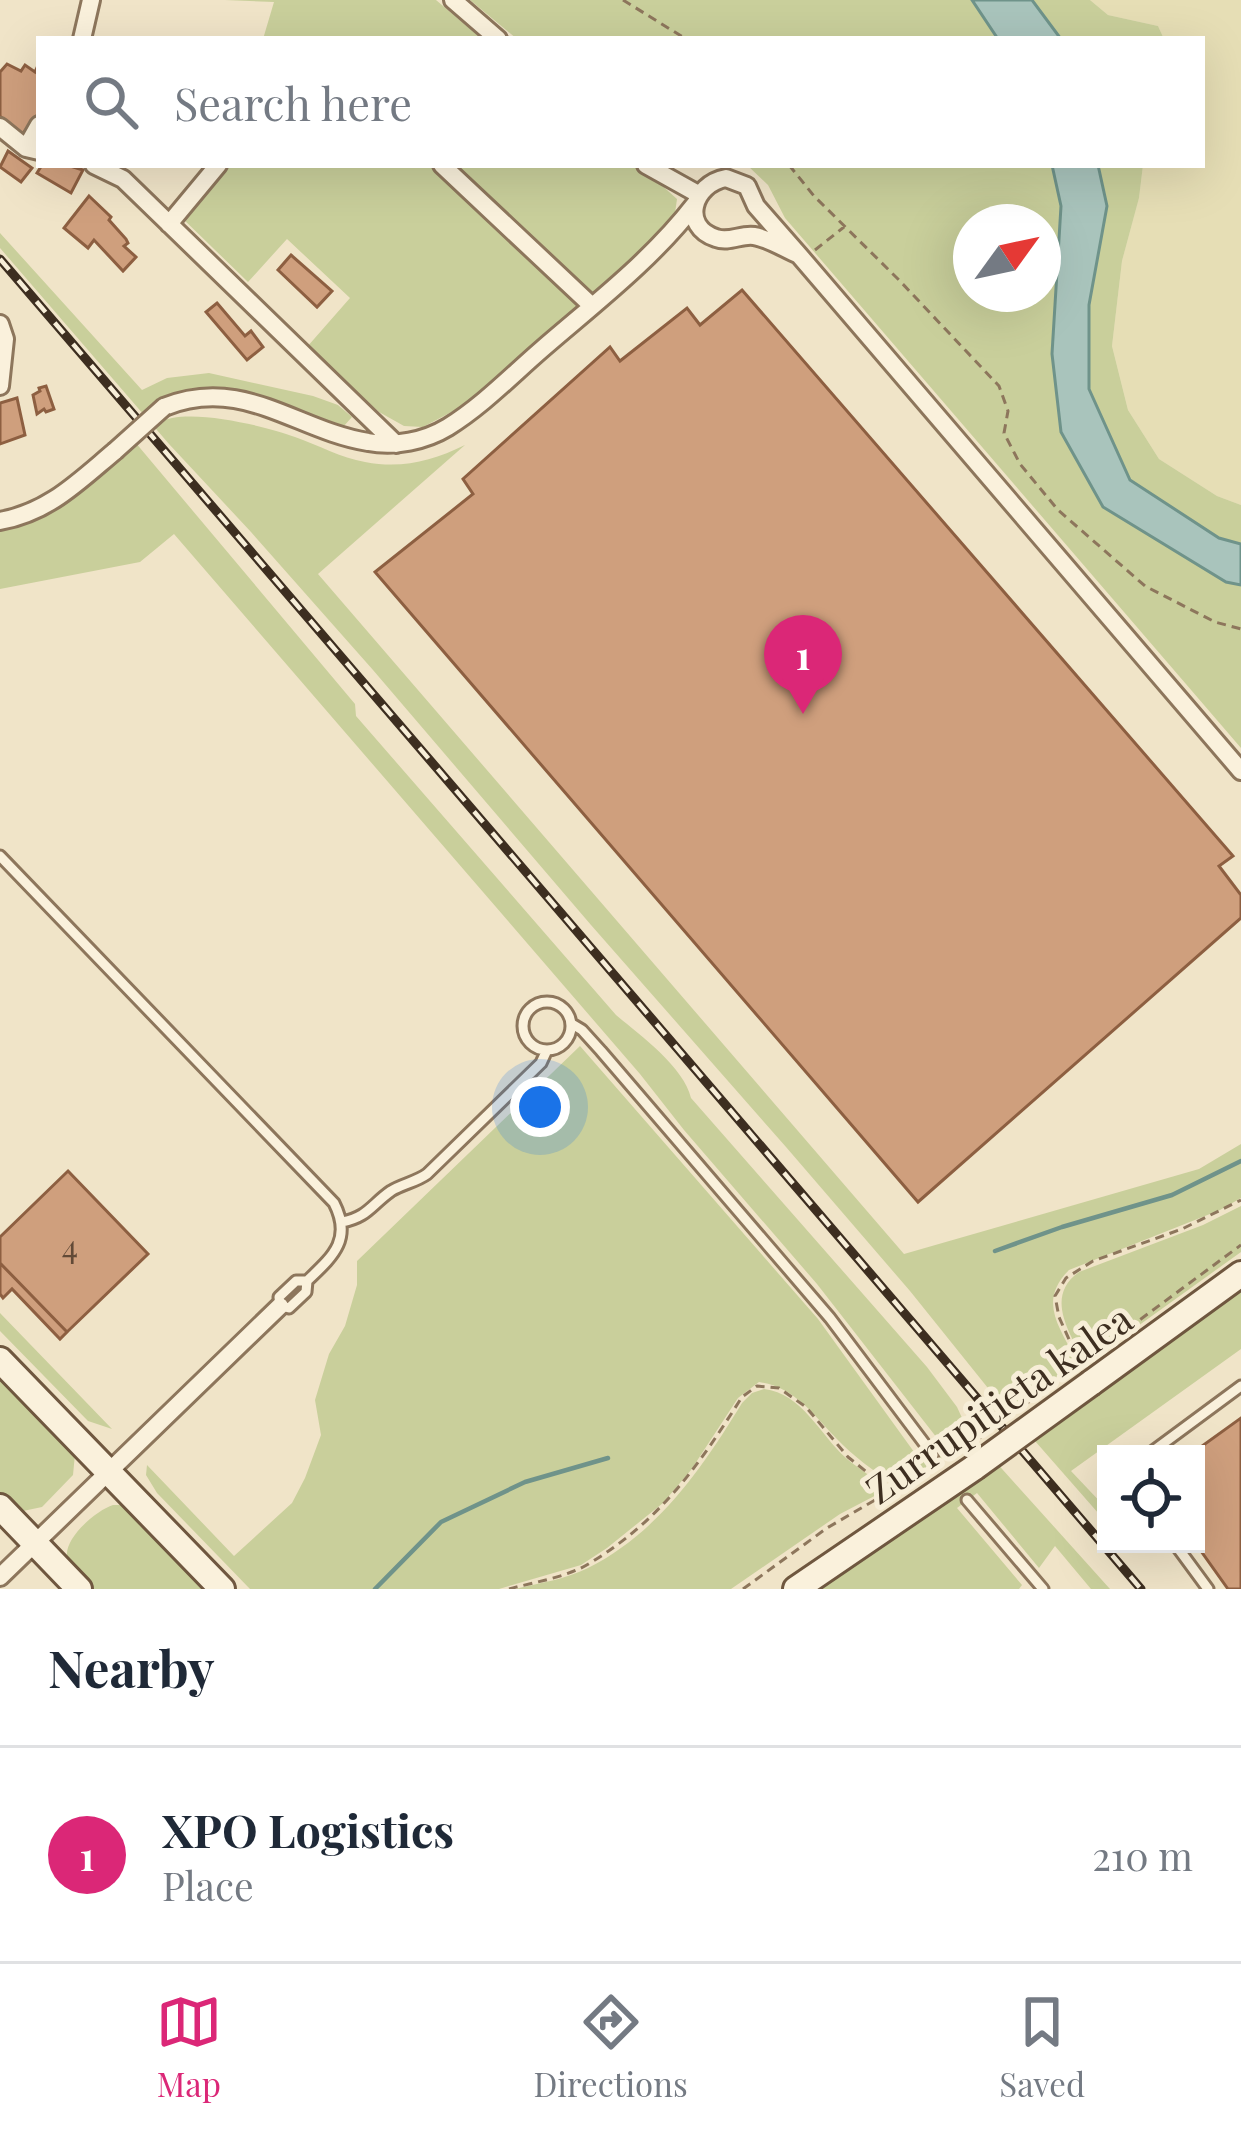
<!DOCTYPE html>
<html lang="en">
<head>
<meta charset="utf-8">
<style>
	:root { --surface:#fff; --page:#f2f2f3; --text:#1f2937; --muted:#747a83; --line:#e0e1e3; --accent:#db2777 }
	body { margin:0; font-family:"Playfair Display",serif; background:var(--page); color:var(--text) }
	.controls { position:absolute; right:36px; bottom:36px; display:grid; overflow:hidden; border-radius:0px; box-shadow:0 12px 48px #0002 }
	.controls button { width:108px; height:108px; display:grid; place-items:center; padding:0; border:0; border-bottom:3px solid var(--line); background:var(--surface); color:var(--text); font:60px sans-serif }
	.compass { position:absolute; left:953px; top:204px; width:108px; height:108px; border-radius:50%; background:var(--surface); box-shadow:0 12px 48px #0002; rotate:57deg }
	.you { position:absolute; left:540px; top:1107px; width:42px; height:42px; margin:-30px; border:9px solid #fff; border-radius:50%; background:#1a73e8; box-shadow:0 0 0 18px #1a73e833 }
	.badge { display:grid; place-items:center; width:78px; height:78px; border-radius:50%; background:var(--accent); color:#fff; font-size:39px; font-weight:700 }
	.pin { position:absolute; translate:-50% -99px; filter:drop-shadow(0 3px 6px #0008) }
	.pin::after { content:''; position:absolute; top:63px; width:42px; height:36px; background:inherit; clip-path:polygon(0 0,100% 0,50% 100%) }
	.list { margin:0; padding:0; list-style:none }
	h2 { display:flex; justify-content:space-between; align-items:center; height:156px; margin:0; padding:0 48px; font-size:51px }
	h2 small { font-size:39px; font-weight:400; color:var(--muted) }
	.list li { display:grid; grid-template-columns:78px 1fr auto; gap:36px; align-items:center; box-sizing:border-box; height:216px; padding:0 48px; border-top:3px solid var(--line) }
	.list b { display:block; font-size:45px; white-space:nowrap }
	.list p { margin:0; font-size:39px; white-space:nowrap; color:var(--muted) }
	.list em { font-size:39px; font-style:normal; color:var(--muted) }
	.icon { flex:none; width:66px; height:66px; fill:none; stroke:currentColor; stroke-width:2; stroke-linecap:round; stroke-linejoin:round }
	.map { position:relative; flex:none; width:1241px; height:1589px; overflow:hidden }
	.search { position:absolute; background:var(--surface); box-shadow:0 12px 48px #0002; left:36px; right:36px; top:36px; height:132px; display:flex; align-items:center; gap:30px; box-sizing:border-box; padding:0 42px; border-radius:0px; color:var(--muted); font-size:45px }
	.sheet { height:372px; background:var(--surface) }
	nav { display:flex; justify-content:space-around; align-items:center; box-sizing:border-box; height:168px; border-top:3px solid var(--line); background:var(--surface); font-size:33px; color:var(--muted) }
	nav a { display:grid; justify-items:center; gap:6px }
	nav .on { color:var(--accent) }
	.map>svg:first-child { display:block }
</style>
</head>
<body>
<div class="map">
<svg width="1241" height="1589" viewBox="0 0 1241 1589">
	<rect width="100%" height="100%" fill="#f0e4c8"/>
	<path fill="#e6deb5" d="M1090 0H1241V505L1217 496 1159 459 1128 410 1112 346 1122 261 1139 198 1143 165H1202V39H1164L1158 26 1108 15Z"/>
	<path fill="#c9cf9b" fill-rule="evenodd" d="M225 0H436L482 39H263L274 2Z
		M470 0H972L998 39H517Z
		M1032 0H1090L1108 15 1158 26 1164 39H1061Z
		M217 165H639L677 199 673 227 617 271 506 370 459 408 423 427 404 426 379 412 307 347 350 298 287 239 248 282 180 216Z
		M747 165H1052L1061 206 1052 354 1104 507 1226 582 1241 585V748L785 218 768 185ZM971 222H1043V294H971Z
		M1098 165H1143L1139 198 1122 261 1112 346 1128 410 1159 459 1217 496 1241 505V544L1219 538 1130 480 1089 389V305L1107 206Z
		M0 233 142 390 167 378 209 373 313 396 338 405 352 417 343 427C300 411 225 373 180 395 170 400 164 414 158 423 185 406 265 426 295 437 318 445 341 458 365 462 402 469 432 461 465 445L318 574 904 1254 1199 1169 1241 1144V1198L1220 1210 1069 1270C1038 1301 1059 1326 1075 1358L1072 1367 1008 1413 910 1291 786 1147 591 925 373 670 251 532 169 444 0 248Z
		M135 442 355 704 356 716 616 1015C640 1035 684 1067 691 1098L927 1367 957 1407 968 1431 1110 1589H1091L1055 1546 1039 1568 977 1493 957 1508 1022 1585 1019 1589H820L980 1473 961 1448C946 1453 937 1463 924 1471 916 1475 905 1479 896 1485 874 1472 853 1456 835 1437 812 1413 794 1387 759 1382L738 1398 691 1470 663 1503 607 1548 581 1565 499 1589H250L157 1493 146 1475 147 1465 234 1556 292 1503 305 1478 321 1435 315 1400 329 1354 345 1326 357 1285V1261L580 1046 818 1319 922 1463 944 1447 817 1284 684 1130 640 1074 174 534 140 562 0 589V527Z
		M1241 1206V1252L1085 1364C1070 1333 1044 1297 1079 1272L1203 1225Z
		M1241 1286V1349L1071 1471 1106 1508V1522L1035 1441 1098 1395 1096 1390Z
		M0 1313 112 1429 88 1421 0 1331Z
		M0 1372 75 1454 73 1475 42 1507 23 1511 9 1504 0 1495Z
		M764 1389C802 1393 820 1435 846 1458 859 1470 875 1476 884 1491L840 1514 731 1589H515C540 1583 566 1579 588 1568 658 1533 703 1467 742 1403L752 1393Z
		M113 1505H124L210 1589H89C82 1580 67 1567 67 1556 65 1537 97 1510 113 1505Z"/>
	<path fill="#a9c4bc" stroke="#6f938a" stroke-width="3" d="M972 0H1032L1061 39H998Z
		M1052 165H1098L1107 206 1089 305V389L1130 480 1219 538 1241 544V585L1226 582 1103 507 1061 432 1052 354 1061 206Z"/>
	<g fill="none" stroke-linecap="round" stroke-linejoin="round">
		<path stroke="#6f938a" stroke-width="4.5" d="M995 1251 1062 1227 1172 1195 1241 1161
			M375 1589 441 1522 525 1482 608 1458"/>
	</g>
	<path fill="#cf9f7d" stroke="#8d5f41" stroke-width="3" d="M39 63V113L21 136 0 116V72L7 64 21 71 25 65 35 72Z
		M8 151 32 168 21 182 0 167Z
		M42 165H67L83 170 71 193 37 173Z
		M89 196 111 217 109 220 126 239 128 243 124 246 136 257 123 271 94 240 88 248 64 228Z
		M291 255 332 291 317 307 278 270Z
		M742 290 1233 856 1219 866 1241 895V918L918 1202 375 572 473 494 463 479 610 347 620 361 687 308 700 325Z
		M217 303 245 336 251 331 263 347 247 360 206 312Z
		M46 386 54 409 46 412 44 409 37 414 33 395 40 391 39 388Z
		M17 398 25 435 0 444V403Z
		M68 1171 148 1254 67 1332 0 1263V1237Z
		M0 1263 67 1332 60 1339 12 1289 3 1298 0 1294Z
		M1241 1418V1589H1228L1196 1544V1454H1191Z"/>
	<g fill="none" stroke-linecap="round" stroke-linejoin="round">
		<defs>
			<path id="lane" d="M0 856 334 1203C353 1240 332 1257 307 1281H296L279 1297 280 1306
				M523 1026a24 24 0 1 1 48 0a24 24 0 1 1-48 0Z
				M572 1024 582 1030 601 1051 830 1318 933 1455
				M342 1222C368 1217 371 1205 391 1191 402 1184 416 1182 427 1174L541 1063 547 1050
				M281 1306 289 1308 306 1292 307 1281
				M1149 1454 1241 1386
				M967 1500 1043 1589
				M1175 1544 1208 1589"/>
			<path id="street" d="M453 0 498 39
				M82 39 91 0
				M0 127 26 148 39 151
				M26 148 39 125
				M94 165 123 179 396 444
				M442 165 592 306
				M646 165 698 194
				M169 224 218 165
				M799 255C785 249 768 238 754 236 741 234 729 243 716 238 680 226 693 184 726 178L747 186 756 206 799 255 1241 771
				M0 324 5 339 0 386
				M164 407C243 375 297 431 368 442 395 447 425 441 448 427 482 406 511 376 541 350 594 304 651 261 695 204
				M0 521C49 512 78 482 115 451
				M0 1577 280 1306"/>
			<path id="secondary" d="M0 1360 222 1589
				M1091 1383 1241 1274
				M0 1507 79 1589
				M796 1589 975 1467"/>
		</defs>
		<use href="#lane" stroke="#8d765c" stroke-width="15"/>
		<use href="#street" stroke="#8d765c" stroke-width="22"/>
		<use href="#secondary" stroke="#6f573f" stroke-width="30"/>
		<path stroke="#8d765c" stroke-width="3" stroke-dasharray="9 6" stroke-linecap="butt" d="M623 0 686 39
			M789 165 814 196 899 280 999 386 1008 411 1004 433 1020 464 1058 510 1145 586 1215 622 1241 629
			M815 250 844 227
			M1080 1364 1241 1245
			M1078 1366 1080 1364 1059 1317 1055 1296 1066 1278 1093 1261 1182 1229 1241 1200
			M509 1589C535 1582 568 1577 590 1563 661 1520 699 1465 742 1397L757 1386 779 1388 806 1407 848 1457 894 1494
			M743 1589 827 1528 887 1493"/>
		<use href="#lane" stroke="#faf1dc" stroke-width="9"/>
		<use href="#street" stroke="#faf1dc" stroke-width="16"/>
		<use href="#secondary" stroke="#faf1dc" stroke-width="24"/>
		<defs>
			<path id="rail" d="M0 259 1141 1589"/>
		</defs>
		<use href="#rail" stroke="#3d2e20" stroke-width="9"/>
		<use href="#rail" stroke="#f7eed8" stroke-width="4.5" stroke-dasharray="14" stroke-linecap="butt"/>
		<defs>
			<path id="street-bridge" d="M115 451 164 407"/>
			<path id="secondary-bridge" d="M975 1467 1091 1383"/>
		</defs>
		<use href="#street-bridge" stroke="#8d765c" stroke-width="22" stroke-linecap="butt"/>
		<use href="#secondary-bridge" stroke="#6f573f" stroke-width="30" stroke-linecap="butt"/>
		<path stroke="#8d765c" stroke-width="3" stroke-dasharray="9 6" stroke-linecap="butt" d="M978 1439 1078 1366"/>
		<use href="#street-bridge" stroke="#faf1dc" stroke-width="16"/>
		<use href="#secondary-bridge" stroke="#faf1dc" stroke-width="24"/>
	</g>
	<g text-anchor="middle" dominant-baseline="central" stroke-width="10" stroke-linejoin="round" paint-order="stroke">
		<g font-size="33" fill="#624a37">
			<text x="70" y="1245">4</text>
		</g>
		<g font-size="39" fill="#3d2e20" stroke="#f7eed8">
			<text transform="translate(998 1403) rotate(-35)">Zurrupitieta kalea</text>
		</g>
	</g>
</svg>
<div class="controls">
<button><svg class="icon" aria-label="locate" viewBox="0 0 24 24"><circle cx="12" cy="12" r="6"/><path d="M12 2v4M12 18v4M2 12h4M18 12h4"/></svg></button>
</div>
<svg class="compass" viewBox="-18 -18 36 36"><path d="M0-13l5 13h-10z" fill="#e53935"/><path d="M0 13l5-13h-10z" fill="#747a83"/></svg>
<div class="you"></div>
<div class="pin badge" style="left:803px;top:714px">1</div>
<div class="search"><svg class="icon" aria-label="search" viewBox="0 0 24 24"><circle cx="10" cy="10" r="6"/><path d="M15 15l6 6"/></svg>Search here</div>
</div>
<section class="sheet">
<h2>Nearby<small></small></h2>
<ul class="list">
<li><span class="badge">1</span><div><b>XPO Logistics</b><p>Place</p></div><em>210 m</em></li>
</ul>
</section>
<nav>
<a class="on"><svg class="icon" aria-label="map" viewBox="0 0 24 24"><path d="M3 6l6-2 6 2 6-2v14l-6 2-6-2-6 2zM9 4v14M15 6v14"/></svg>Map</a>
<a><svg class="icon" aria-label="directions" viewBox="0 0 24 24"><path d="M12 3l9 9-9 9-9-9zM9 14v-3h6M13 9l2 2-2 2"/></svg>Directions</a>
<a><svg class="icon" aria-label="saved" viewBox="0 0 24 24"><path d="M7 4h10v16l-5-4-5 4z"/></svg>Saved</a>
</nav>
</body>
</html>
